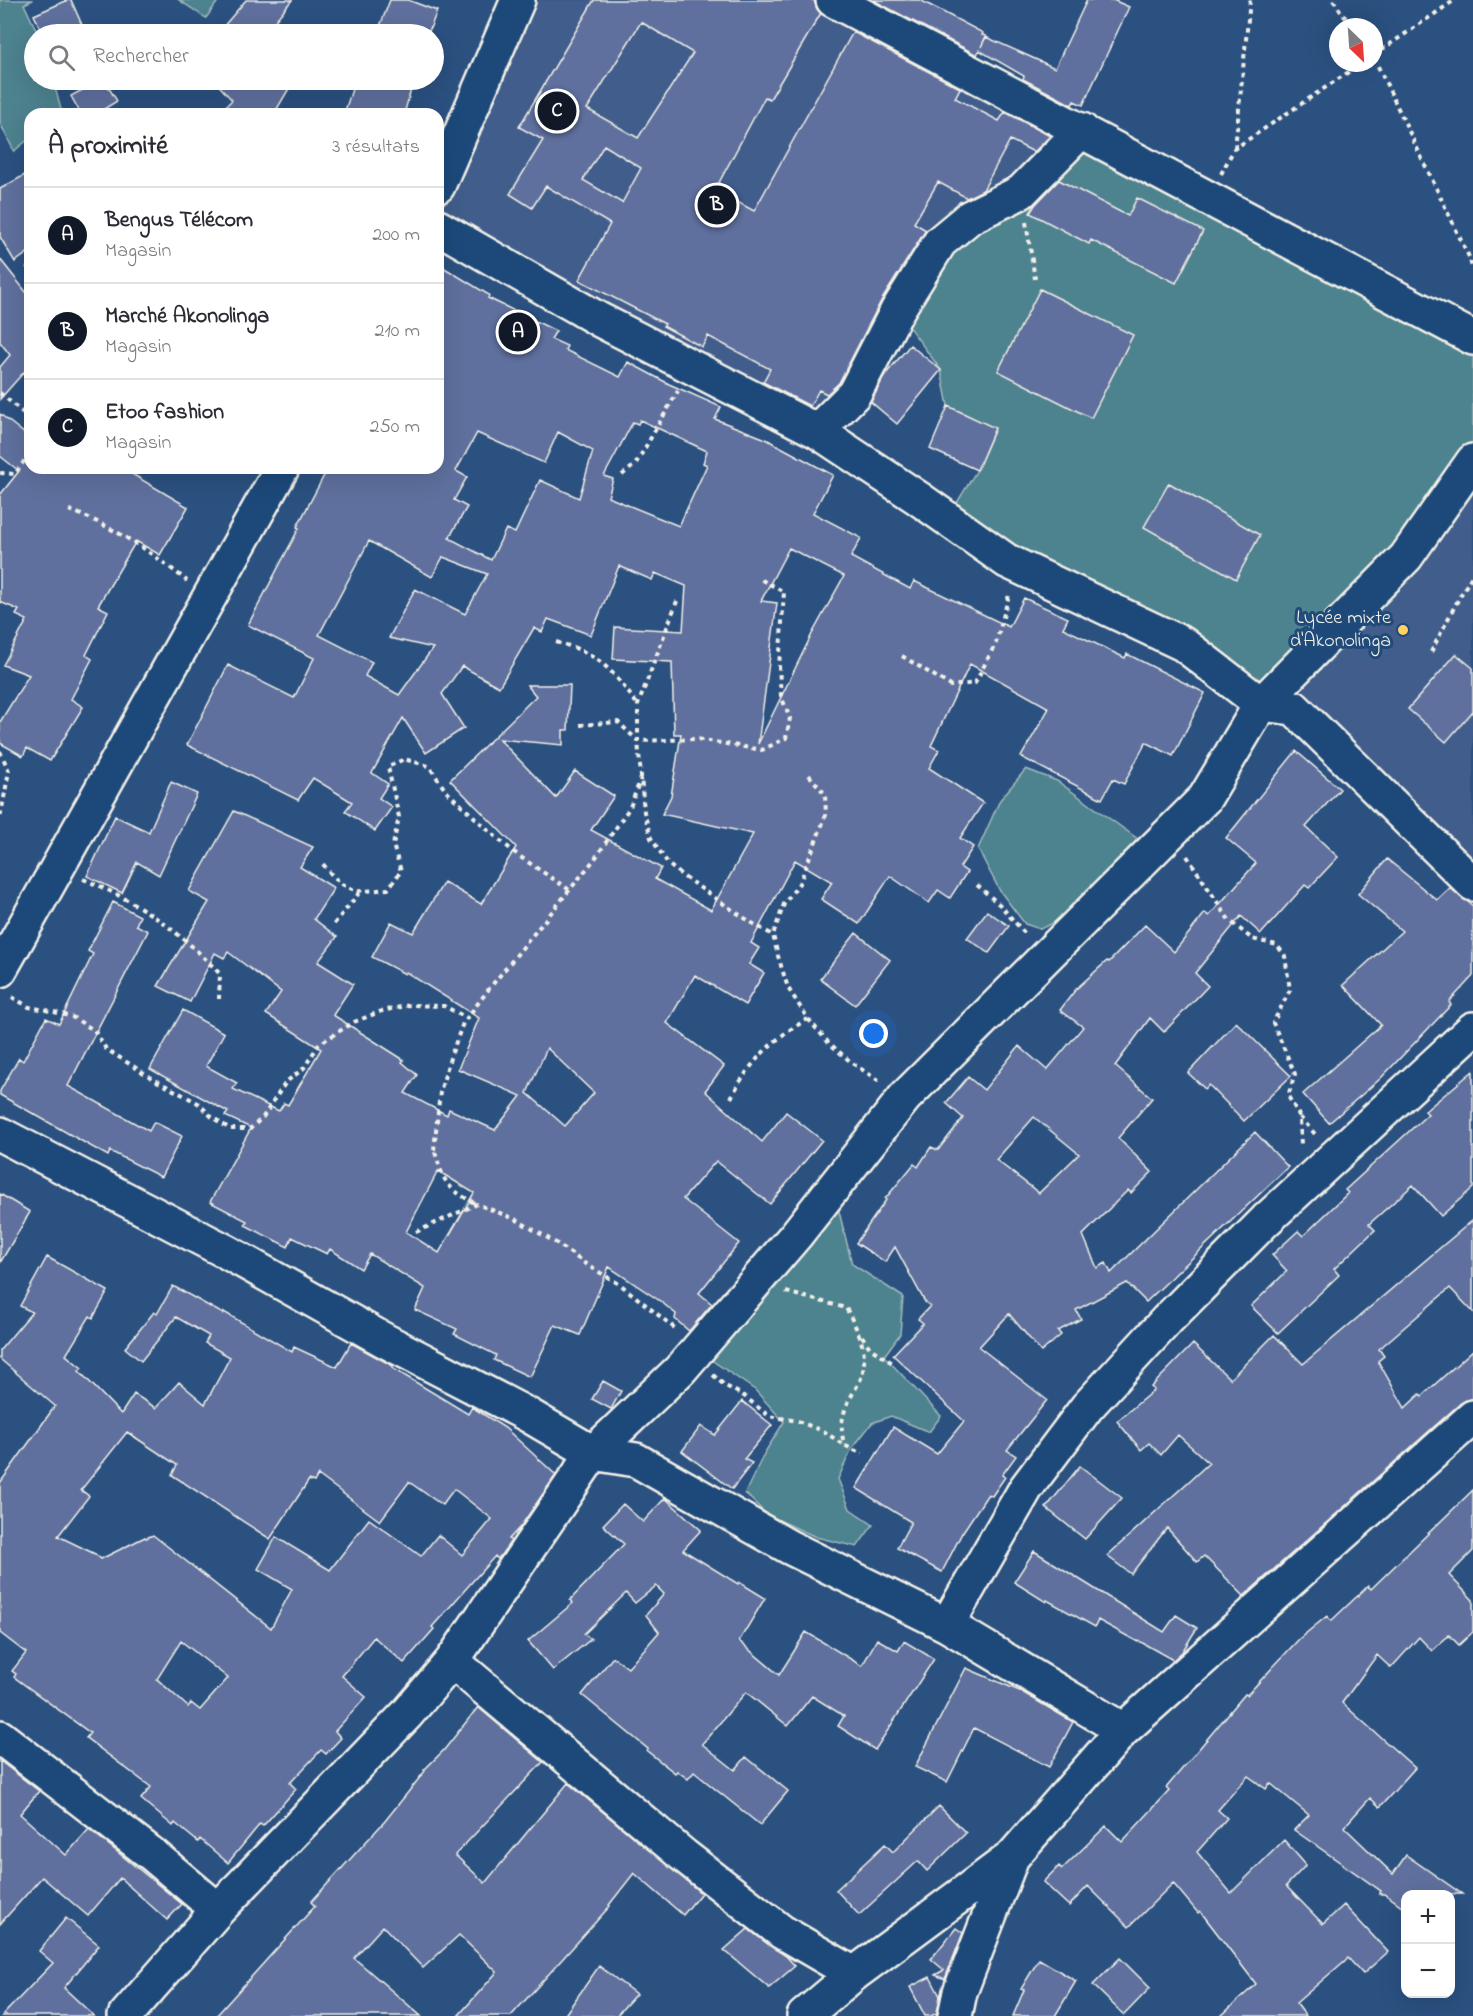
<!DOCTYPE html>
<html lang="fr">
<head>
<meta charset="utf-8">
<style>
	:root { --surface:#fff; --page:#f7f7f7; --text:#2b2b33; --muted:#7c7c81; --line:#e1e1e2; --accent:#111827 }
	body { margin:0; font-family:"Indie Flower",sans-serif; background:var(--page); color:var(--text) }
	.controls { position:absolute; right:18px; bottom:18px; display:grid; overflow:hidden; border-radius:12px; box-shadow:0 6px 24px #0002 }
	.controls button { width:54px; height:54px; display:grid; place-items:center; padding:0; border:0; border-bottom:2px solid var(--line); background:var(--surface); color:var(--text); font:30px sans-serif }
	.compass { position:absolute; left:1329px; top:18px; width:54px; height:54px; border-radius:50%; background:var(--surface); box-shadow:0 6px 24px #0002; rotate:155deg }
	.you { position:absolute; left:874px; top:1034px; width:21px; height:21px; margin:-15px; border:4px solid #fff; border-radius:50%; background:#1a73e8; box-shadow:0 0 0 9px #1a73e833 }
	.badge { display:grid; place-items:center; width:39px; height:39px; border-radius:50%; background:var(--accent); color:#fff; font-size:20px; font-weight:700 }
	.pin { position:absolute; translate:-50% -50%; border:3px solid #fff; box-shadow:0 2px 6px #0006 }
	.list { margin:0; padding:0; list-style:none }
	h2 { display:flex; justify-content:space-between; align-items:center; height:78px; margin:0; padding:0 24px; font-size:26px }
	h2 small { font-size:20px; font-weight:400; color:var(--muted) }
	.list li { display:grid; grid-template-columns:39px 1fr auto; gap:18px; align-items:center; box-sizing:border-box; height:96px; padding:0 24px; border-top:2px solid var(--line) }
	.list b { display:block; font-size:22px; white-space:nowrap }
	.list p { margin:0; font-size:20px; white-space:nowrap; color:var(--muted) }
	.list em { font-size:20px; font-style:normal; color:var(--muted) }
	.icon { flex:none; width:33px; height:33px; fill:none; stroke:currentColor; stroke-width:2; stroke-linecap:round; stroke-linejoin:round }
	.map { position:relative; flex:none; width:1473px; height:2016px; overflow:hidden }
	.search { position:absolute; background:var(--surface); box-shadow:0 6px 24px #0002; left:24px; top:24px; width:420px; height:66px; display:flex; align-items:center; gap:15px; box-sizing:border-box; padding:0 21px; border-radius:33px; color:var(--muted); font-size:22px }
	.panel { position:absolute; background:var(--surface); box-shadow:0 6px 24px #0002; left:24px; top:108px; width:420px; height:366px; border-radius:18px }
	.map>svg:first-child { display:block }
</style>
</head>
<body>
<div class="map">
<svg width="1473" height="2016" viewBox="0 0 1473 2016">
	<rect width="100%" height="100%" fill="#2b5181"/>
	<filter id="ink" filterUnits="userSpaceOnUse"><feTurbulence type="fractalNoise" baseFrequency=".0167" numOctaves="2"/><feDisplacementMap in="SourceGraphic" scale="12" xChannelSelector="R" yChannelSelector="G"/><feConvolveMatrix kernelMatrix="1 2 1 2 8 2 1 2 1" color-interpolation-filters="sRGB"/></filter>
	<g filter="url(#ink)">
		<path fill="#3f5d8c" d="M518 0H833L1082 130 1021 192 817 431 438 227V186Z
			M1473 461V884L1378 791 1261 704Z"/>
		<path fill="#4e828f" stroke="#a1babc" stroke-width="1.5" d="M0 0H33L24 4 38 34H34V80H53L62 113 30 114V138L14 151 0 123Z
			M179 0H219L206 18Z
			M1082 130 1473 338V461L1261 704 947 519 977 470 995 429 948 406 941 370 897 311 940 242Z
			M1026 769 1057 781 1138 839C1112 864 1092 897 1061 918 1055 922 1047 926 1040 929L1025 924 1000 891 978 849 1000 800Z
			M833 1187 852 1264 903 1297 900 1334 884 1356 941 1416 929 1432 891 1416 872 1423 851 1450 838 1479 850 1509 873 1525 857 1547 816 1537 766 1514 745 1493 765 1452 784 1422 755 1390 697 1350Z"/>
		<path fill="#5f709e" stroke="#f4f1e8" stroke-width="1.5" fill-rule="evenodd" d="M68 0H71L86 34H43L34 15Z
			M246 0H292L264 34H217Z
			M390 0H408L437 11 428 34H377Z
			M594 0H814L817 9 821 13 770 99 765 97 715 190 754 211 853 32 960 88 955 98 999 121 1005 112 1050 136 1034 152 1010 140 983 190 967 198 938 182 914 223 926 230 881 301 839 383 827 394 819 390 810 406 763 382 770 369 708 336 702 347 663 326 665 324 579 280 610 224 546 186 532 208 510 194 543 140 519 127ZM641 22 693 53 638 138 587 109ZM604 145 641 168 622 203 583 180Z
			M873 0H920L983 33 982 35 986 36 981 47 986 37 1055 68 1087 0H1113L1129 7 1083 105 1074 101 1072 105 1023 79 1024 76 979 50 977 55Z
			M101 80H104L117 101 96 114H81L71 96Z
			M214 80H294L274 114H218L232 100Z
			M355 80H388L412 86 404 114H344Z
			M30 172V251L15 262 0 237V189Z
			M1059 180 1128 216 1137 198 1203 231 1176 283 1091 240 1089 244 1030 213 1035 205Z
			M0 259 30 297V380L24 372 0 399V367L10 355 0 342Z
			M438 264 489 295 488 298 556 331 551 339 567 346 565 350 620 377 628 362 669 384 721 407 715 419 766 439 833 475 813 513 861 538 851 557 910 589 914 581 1009 627 1024 598 1068 618 1063 628 1125 658 1127 654 1205 693 1173 756 1146 742 1124 784 1113 779 1102 799 1021 757 1049 708 970 664 931 746 939 750 929 768 983 803 960 838 973 847 960 867 967 872 950 898 938 890 929 903 890 876 859 924 821 899 832 882 795 860 751 943 759 948 749 964 764 973 745 1005 695 975 667 1023 724 1066 705 1091 762 1142 786 1112 822 1140 770 1204 716 1161 683 1199 739 1243 699 1293 712 1304 689 1331 675 1319 676 1314 660 1301 609 1267 580 1335 555 1325 530 1377 494 1360 496 1355 454 1334 457 1329 415 1310 425 1288 370 1254 361 1269 330 1249 327 1254 292 1237 288 1247 245 1225 247 1221 210 1202 251 1128 225 1116 228 1112 150 1069 183 1010 224 1033 206 1066 237 1083 233 1089 279 1111 284 1103 288 1105 321 1049 266 1014 281 992 228 952 224 958 215 953 190 1002 158 986 209 902 189 891 234 811 313 847 300 867 334 888 314 919 337 937 318 962 353 984 333 1015 404 1060 402 1062 417 1075 405 1093 447 1115 449 1109 495 1130 521 1096 458 1069 479 1018 406 972 405 974 372 957 391 922 413 933 444 882 481 904 516 847 450 780 536 696 527 685H570L568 730H563V745L499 739 556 798 575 771 614 796 591 830 661 868 655 879 711 910 753 834 662 814 671 796 681 734H674L672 662 613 659 615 627 683 631 686 586 655 573 652 580 619 566 591 635 548 619 542 632 534 628 499 687 462 666 442 694 464 728 426 753 403 718 372 773 388 784 379 798 392 807 375 831 345 811 352 802 313 778 298 800 187 745 228 665 294 698 314 658 248 625 299 528 297 527 328 468H438ZM640 420 707 451 703 463 707 465 679 526 608 497 613 479 604 476 633 422 638 424ZM558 432 593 451 579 498 540 480 515 533 506 529 491 560 449 538 467 507 454 500 467 477 456 471 477 433 544 463ZM369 541 432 577 443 557 487 574 465 614 415 589 389 638 433 648 399 695 365 676 372 662 319 635ZM789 548 844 576 812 634 758 744 777 603 761 601ZM547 1048 594 1093 565 1126 527 1093ZM438 1171 474 1193 439 1253 406 1232Z
			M1040 289 1133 335 1091 418 998 371Z
			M910 345 941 370 897 424 871 402 885 375Z
			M948 406 995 428 977 470 930 449Z
			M0 414 30 438V468H122L188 507 160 555 136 541 98 606 108 611 86 655 92 659 71 699 83 707 50 761 27 748 23 756 0 743V722L29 675 3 665 27 620 16 615 19 610 0 602V495L19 471 0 456Z
			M1169 483 1260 535 1236 579 1144 527Z
			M1456 654 1473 668V711L1446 742 1408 709Z
			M1296 751 1340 789 1306 827 1338 857 1309 888 1305 885 1261 934 1241 916 1195 973 1208 986 1164 1032 1150 1018 1115 1066 1152 1098 1118 1138 1152 1172 1131 1193 1128 1190 1083 1235 1097 1268 1106 1263 1111 1273 1255 1132 1288 1167 1146 1302 1127 1283 1076 1310 1081 1319 1058 1331 1061 1335 1041 1352 1009 1314 979 1347 1047 1400 1007 1450 1016 1456 1002 1475 1005 1477 992 1496 988 1494 962 1533 942 1572 897 1548 911 1522 856 1488 893 1427 937 1454 964 1421 893 1355 923 1323 918 1319 930 1306 925 1302 895 1247 885 1262 856 1243 886 1200 885 1199 914 1164 918 1167 931 1147 938 1150 963 1118 946 1103 968 1077 984 1090 1019 1046 1047 1070 1083 1027 1060 1010 1076 989 1107 961 1109 962 1145 925 1174 952 1205 913 1209 916 1256 863 1226 838ZM1034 1117 1079 1154 1039 1193 996 1160Z
			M171 782 197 794 159 875 137 862 122 893 87 876 115 816 149 832Z
			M1387 859 1437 900 1450 888 1473 906V976L1449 1002 1451 1005 1380 1079 1329 1123 1303 1094 1381 1025 1343 985 1402 931 1358 894Z
			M113 902 140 916 136 925 148 931 68 1086 149 1131 154 1122 182 1136 161 1177 110 1151 108 1156 0 1095V1091L19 1058 23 1061 46 1018 59 1024 93 954 88 951Z
			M987 911 1009 926 989 953 967 938Z
			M856 933 890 960 855 1005 820 979Z
			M1236 1022 1291 1076 1244 1121 1209 1085 1205 1089 1188 1073Z
			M1473 1071V1188L1441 1216 1413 1185 1369 1224 1375 1230 1334 1269 1339 1275 1278 1333 1251 1306 1287 1271 1272 1255 1298 1231 1303 1236 1348 1193 1345 1190 1428 1114 1425 1111Z
			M0 1194 30 1212 0 1263Z
			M1473 1220V1312L1450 1288 1379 1349 1384 1356 1378 1361 1405 1408 1420 1394 1422 1396 1473 1350V1399L1461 1403 1244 1596 1204 1556 1197 1562 1167 1528 1131 1574 1107 1556 1209 1463 1178 1435 1161 1455 1149 1443 1141 1450 1117 1421 1154 1390 1151 1387 1193 1344 1230 1379 1274 1335 1303 1364Z
			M47 1257 108 1291 93 1318 90 1316 66 1355 82 1368 79 1371 121 1414 134 1394 156 1408 179 1382 205 1404 230 1357 205 1343 209 1336 176 1317 141 1361 125 1348 154 1312 157 1314 173 1286 223 1314 224 1312 292 1352 294 1347 337 1367 351 1343 393 1366 392 1368 468 1414 472 1407 505 1428 556 1475 521 1526 509 1539 511 1541 501 1555 498 1559 495 1556 432 1627 434 1629 404 1663 374 1637 342 1676 366 1697 335 1731 341 1738 326 1754 321 1750 290 1783 296 1789 263 1826 260 1824 228 1863 200 1839 198 1842 175 1823 173 1826 141 1799 151 1787 86 1738 90 1733 14 1677 16 1674 12 1671 26 1653 0 1633V1483L55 1406 0 1359V1350L32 1312 20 1306ZM127 1432 177 1465 172 1475 270 1539 309 1480 314 1482 318 1475 380 1521 409 1482 442 1505 454 1489 492 1519 462 1555 438 1535 421 1556 369 1519 330 1570 276 1537 258 1569 292 1589 271 1628 153 1535 146 1538 145 1537 101 1559 95 1554 58 1536 89 1496 81 1490ZM181 1641 228 1678 200 1710 191 1703 188 1707 157 1679Z
			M603 1381 621 1391 611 1409 592 1399Z
			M742 1401 772 1425 744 1459 752 1463 732 1489 682 1451 701 1426 715 1435Z
			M1080 1466 1122 1498 1085 1539 1046 1508Z
			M1473 1490V1551L1449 1575 1473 1600V1632L1459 1645 1449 1635 1432 1651 1419 1637 1391 1668 1377 1655 1342 1703 1415 1768 1380 1807 1370 1798 1344 1827 1393 1874 1406 1855 1462 1894H1406V1909L1385 1894H1379L1381 1891 1294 1830 1309 1815 1270 1783 1266 1789 1248 1776 1218 1810 1227 1818 1197 1852 1231 1893 1284 1840 1306 1865 1286 1886 1323 1924 1344 1905 1388 1952 1363 1974 1348 1958 1296 2003 1306 2016H1221L1256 1984 1200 1911 1198 1913 1173 1883 1129 1927 1088 1886 1069 1906 1043 1882 1059 1866 1062 1869 1106 1826 1122 1842 1169 1791 1166 1788 1245 1694 1247 1695 1299 1639 1327 1616 1331 1621 1368 1586 1371 1589Z
			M665 1498 701 1530 683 1550 738 1584 739 1582 765 1598 739 1641 779 1675 806 1632 862 1666 877 1639 898 1651 904 1641 934 1659 875 1750 838 1726 844 1716 812 1696 788 1726 746 1692 702 1744 735 1770 746 1757 788 1791 760 1825 694 1772 688 1779 677 1771 675 1773 647 1751 648 1749 582 1695 613 1657 628 1668 659 1632 646 1615 664 1594 656 1586 635 1603 626 1593 584 1634 591 1639 553 1670 528 1641 573 1603 570 1600 624 1544 603 1525 623 1504 643 1522Z
			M1034 1551 1164 1632 1176 1615 1197 1628 1182 1652 1173 1660 1139 1641 1138 1642 1098 1620 1095 1627 1047 1600 1046 1602 1014 1582Z
			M966 1668 1022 1692 1073 1722 1049 1767 974 1728 947 1782 915 1767Z
			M478 1707 543 1762 455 1855 485 1883 568 1783 701 1893 683 1915 634 1873 609 1905 610 1906 511 2016H458L497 1972 459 1935 423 1968 383 1926 354 1958 421 2016H216L315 1906 311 1902 385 1821 425 1771 424 1770 444 1750Z
			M0 1761 39 1791 20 1814 66 1855 89 1829 182 1904 167 1920 120 1878 88 1916 42 1877 0 1924Z
			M939 1806 966 1833 927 1871 918 1861 859 1915 836 1890 885 1844 893 1852Z
			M66 1918 99 1945 64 1988 94 2016H2L53 1963 39 1951Z
			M956 1928 963 1933 945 1979 935 1975 944 1970 931 1959Z
			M748 1929 787 1957 795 1966 769 1988 724 1950Z
			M1120 1958 1150 1988 1124 2015 1093 1985Z
			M1039 1959 1076 1981 1055 2016H1013L1024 1990 1021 1989Z
			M599 1966 636 1994 616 2016H564Z
			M930 1977 940 1996 937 2013 931 2016H925L910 1987Z"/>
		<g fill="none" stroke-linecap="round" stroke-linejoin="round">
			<defs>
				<path id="minor" d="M833 0 1473 338
					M438 227 600 320 817 431 918 498 1007 561 1183 644 1261 704 1294 708 1473 884
					M817 431 854 394 897 311 940 242 970 217 1021 192 1082 130
					M0 1134 227 1252 384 1340 528 1415 593 1453 636 1460 789 1547 947 1625 1123 1730
					M947 1625 1026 1488 1087 1407 1167 1320 1266 1220 1473 1029
					M452 1661 683 1855 782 1932 854 1974
					M0 1737 153 1855 218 1910
					M125 2016 218 1910 407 1714 452 1661 593 1453 681 1369 796 1235 905 1097 1205 798 1261 704 1406 557 1473 461
					M804 2016 854 1974 1012 1857 1123 1730 1473 1417
					M955 2016 960 1992 1012 1857"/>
				<path id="major" d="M438 186 518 0
					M0 970 282 468"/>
			</defs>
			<use href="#minor" stroke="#f4f1e8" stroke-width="38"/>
			<use href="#major" stroke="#f4f1e8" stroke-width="38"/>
			<path stroke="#f4f1e8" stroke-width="4" stroke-dasharray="4.5 4.5" stroke-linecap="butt" d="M1333 0 1352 27
				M1374 55 1455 0
				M1374 58 1469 257 1473 270
				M1235 148 1250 0
				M1221 174 1234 149 1362 63
				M1026 222 1035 279
				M27 266 30 270
				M0 393 27 416 30 415
				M0 473 15 474 30 453
				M622 475 635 465 678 391
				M69 510C111 525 153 553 187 581
				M677 601 638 705V741L644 812 651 838 669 865 684 877 752 923 773 935
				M556 642C600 654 611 669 637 704
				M1431 652 1460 596 1473 574
				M902 656 951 686 975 683 996 643 1009 595
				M580 725 618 722 638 741 697 739 762 750 786 738 790 718 781 696 779 667 784 592 760 579
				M0 751 9 771 0 819
				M809 775 825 794 826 815 800 882 784 904 773 935 778 956 788 988 808 1019 828 1042 852 1063 881 1082
				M1187 856 1229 920 1252 939 1277 945 1285 956 1290 990 1273 1023 1295 1074 1288 1096 1300 1117 1301 1147
				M323 864C344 892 354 893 388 889L401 871 393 845 399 817 388 767 404 759 429 766 446 791 497 838 519 856 571 891
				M83 879C139 902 179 930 220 974L219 999
				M977 885 1000 905 1027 936
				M334 924 360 892
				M12 997 29 1007 51 1011 72 1017 94 1030 106 1049 155 1080 198 1103 212 1117 230 1129H250L263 1117 286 1082 304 1068 319 1044 354 1022 382 1011 410 1005 444 1006 467 1018
				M731 1098C748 1064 774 1037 808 1019
				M1300 1117 1315 1134
				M434 1150 440 1092 450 1058 463 1023 492 985 594 860 630 807 641 778
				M435 1152C445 1185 446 1187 476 1204
				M416 1232 477 1204 515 1219 558 1244 587 1265 621 1285 677 1330
				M786 1292 846 1308C857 1329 869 1350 862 1375 861 1380 857 1386 854 1391 843 1412 839 1421 844 1445
				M862 1336 870 1348 894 1364
				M713 1375 724 1385 744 1396 769 1416 798 1421 825 1432 842 1444 862 1454"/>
			<use href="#minor" stroke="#1f4a7a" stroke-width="33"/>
			<use href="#major" stroke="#1f4a7a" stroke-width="33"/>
		</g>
	</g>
	<circle fill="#ffd166" stroke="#1f4a7a" stroke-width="2" cx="1403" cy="630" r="6"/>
	<g text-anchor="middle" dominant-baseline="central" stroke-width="6" stroke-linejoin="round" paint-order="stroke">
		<g font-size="20" fill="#f4f1e8" stroke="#1f4a7a" text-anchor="end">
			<text x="1391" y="618">Lycée mixte<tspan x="1391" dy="23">d'Akonolinga</tspan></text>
		</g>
	</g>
</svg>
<div class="controls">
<button>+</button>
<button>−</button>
</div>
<svg class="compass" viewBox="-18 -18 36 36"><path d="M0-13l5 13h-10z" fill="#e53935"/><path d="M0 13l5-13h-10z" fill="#7c7c81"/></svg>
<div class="you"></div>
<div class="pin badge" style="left:518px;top:332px">A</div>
<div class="pin badge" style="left:717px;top:205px">B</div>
<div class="pin badge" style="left:557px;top:111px">C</div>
<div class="search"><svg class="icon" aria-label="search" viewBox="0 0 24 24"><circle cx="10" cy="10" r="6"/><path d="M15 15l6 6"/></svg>Rechercher</div>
<section class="panel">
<h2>À proximité<small>3 résultats</small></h2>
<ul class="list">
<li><span class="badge">A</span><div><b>Bengus Télécom</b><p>Magasin</p></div><em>200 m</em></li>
<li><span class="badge">B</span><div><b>Marché Akonolinga</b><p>Magasin</p></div><em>210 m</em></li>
<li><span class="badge">C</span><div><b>Etoo fashion</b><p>Magasin</p></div><em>250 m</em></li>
</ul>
</section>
</div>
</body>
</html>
